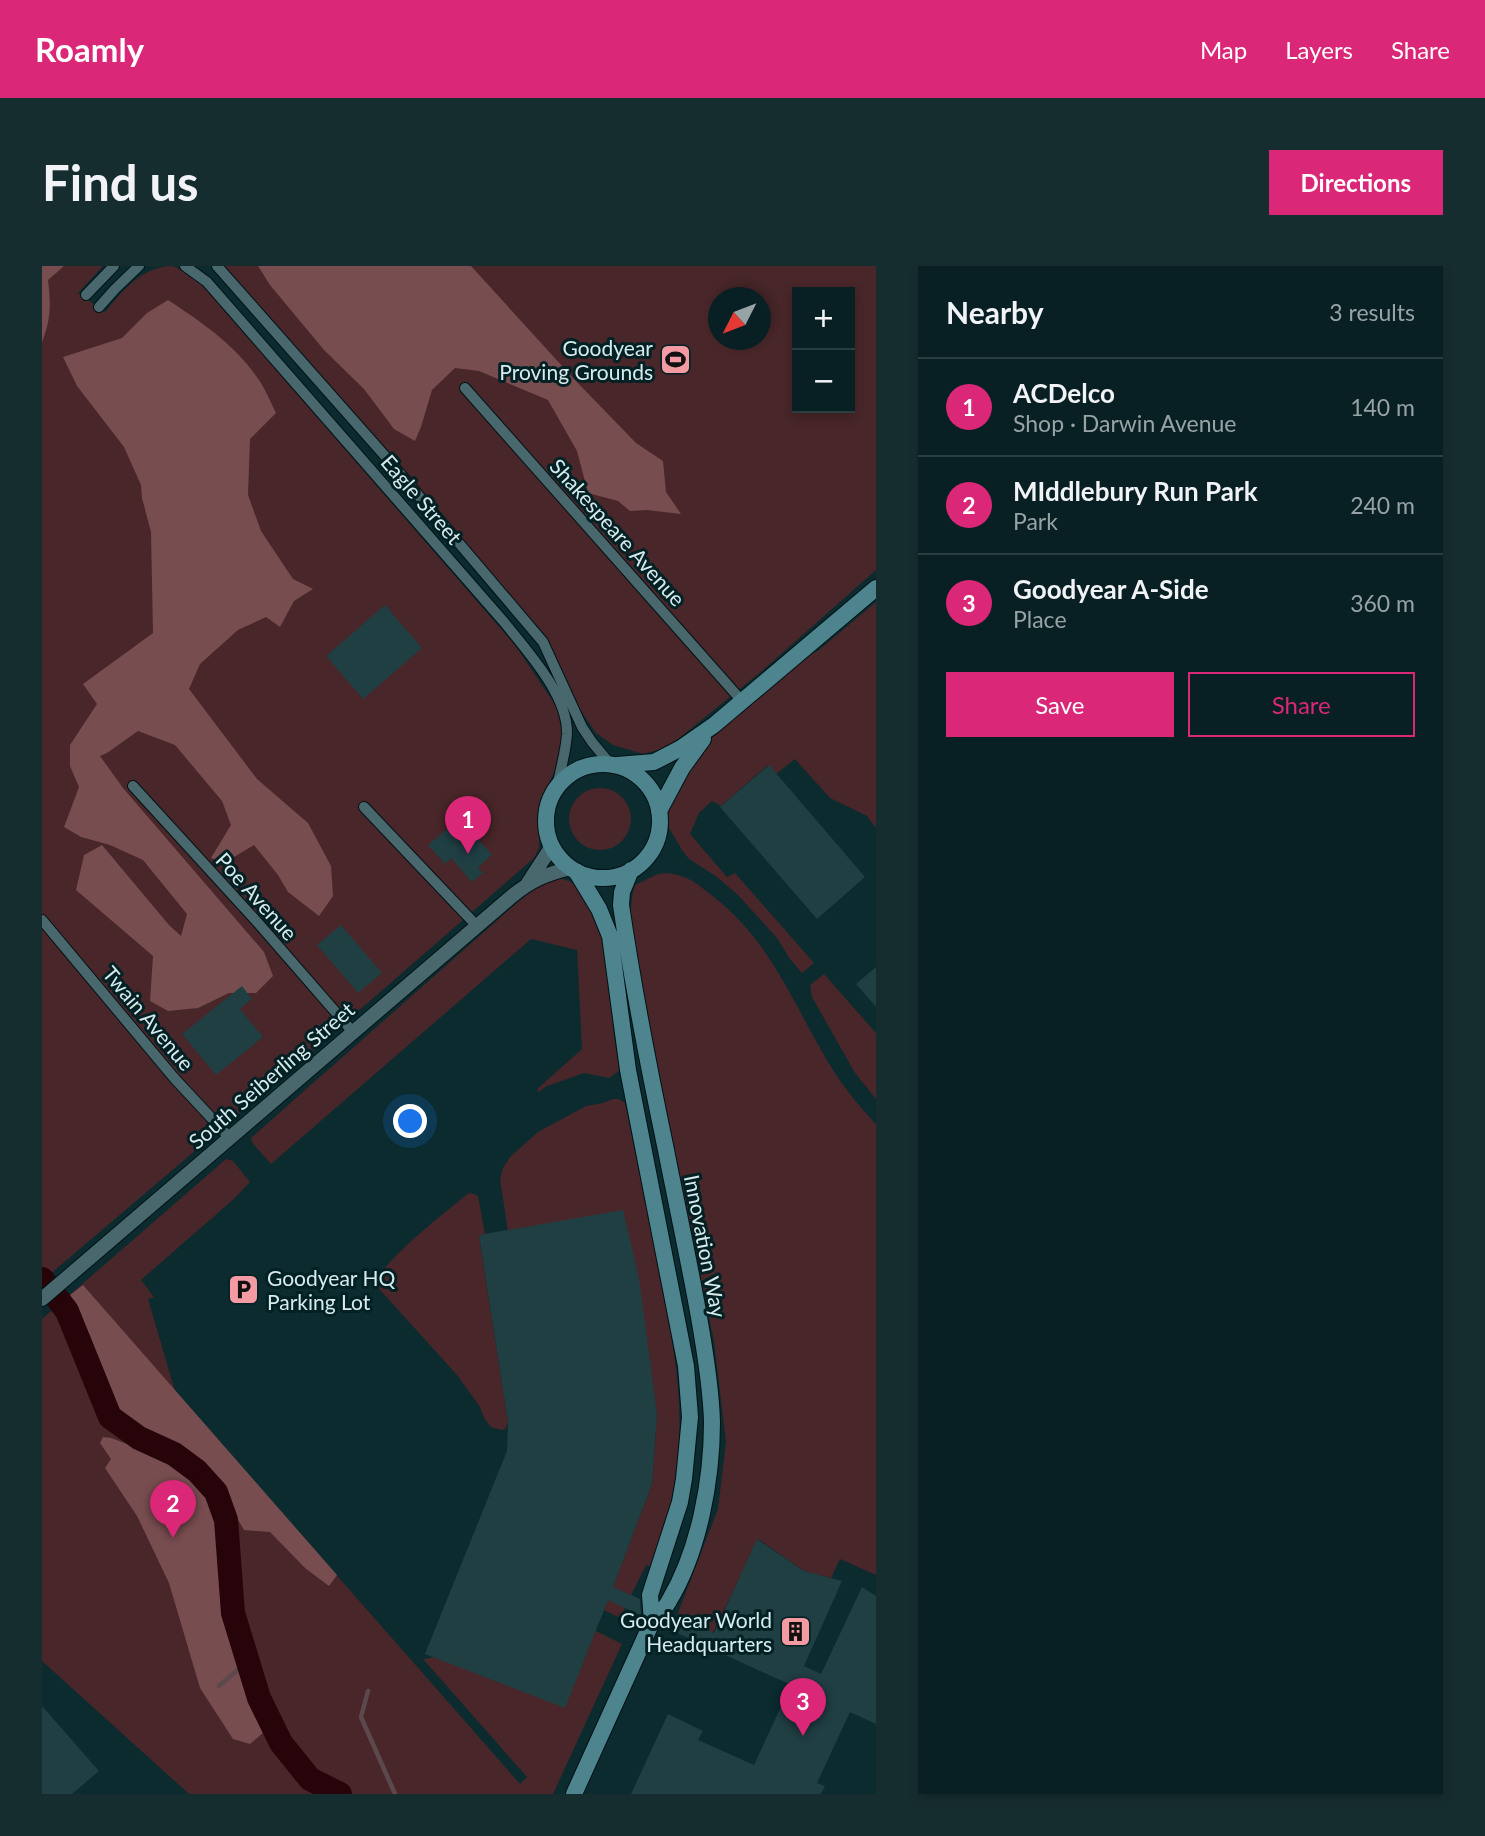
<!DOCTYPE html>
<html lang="en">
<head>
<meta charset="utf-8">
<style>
	:root { --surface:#082023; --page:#162d30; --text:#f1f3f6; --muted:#98a3a6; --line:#293e41; --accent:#db2777 }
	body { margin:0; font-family:Lato,sans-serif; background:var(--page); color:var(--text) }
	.controls { position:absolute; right:21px; top:21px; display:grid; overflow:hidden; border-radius:0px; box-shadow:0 4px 10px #0003 }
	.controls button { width:63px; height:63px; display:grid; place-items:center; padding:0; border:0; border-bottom:2px solid var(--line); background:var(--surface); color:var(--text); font:35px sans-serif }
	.compass { position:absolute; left:666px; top:21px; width:63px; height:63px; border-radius:50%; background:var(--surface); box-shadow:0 4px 10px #0003; rotate:228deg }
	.you { position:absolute; left:369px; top:856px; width:24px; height:24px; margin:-18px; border:5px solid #fff; border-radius:50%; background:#1a73e8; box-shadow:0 0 0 10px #1a73e833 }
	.badge { display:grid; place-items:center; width:46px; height:46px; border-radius:50%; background:var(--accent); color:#fff; font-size:23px; font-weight:700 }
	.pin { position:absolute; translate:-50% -58px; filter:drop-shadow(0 2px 4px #0008) }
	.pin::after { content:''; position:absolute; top:37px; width:24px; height:21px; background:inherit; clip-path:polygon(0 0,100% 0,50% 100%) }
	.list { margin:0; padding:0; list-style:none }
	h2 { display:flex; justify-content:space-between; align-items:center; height:91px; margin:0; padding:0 28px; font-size:30px }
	h2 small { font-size:23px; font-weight:400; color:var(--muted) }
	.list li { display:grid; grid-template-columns:46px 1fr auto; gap:21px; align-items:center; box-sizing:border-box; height:98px; padding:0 28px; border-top:2px solid var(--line) }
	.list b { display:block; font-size:26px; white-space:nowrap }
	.list p { margin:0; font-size:23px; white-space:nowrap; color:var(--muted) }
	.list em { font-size:23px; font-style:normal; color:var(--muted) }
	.actions { display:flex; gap:14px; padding:21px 28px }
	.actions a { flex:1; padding:16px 0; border:2px solid var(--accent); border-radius:0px; text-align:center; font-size:24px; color:var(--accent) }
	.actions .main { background:var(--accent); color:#fff }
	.map { position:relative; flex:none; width:834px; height:1528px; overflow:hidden; border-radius:0px }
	header { display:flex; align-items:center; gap:42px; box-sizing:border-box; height:98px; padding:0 35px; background:var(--accent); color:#fff }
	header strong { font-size:33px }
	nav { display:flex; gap:38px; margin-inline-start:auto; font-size:24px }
	.intro { display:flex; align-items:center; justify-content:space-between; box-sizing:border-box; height:168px; padding:0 42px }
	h1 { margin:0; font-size:49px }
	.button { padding:18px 32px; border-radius:0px; background:var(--accent); color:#fff; font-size:24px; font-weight:700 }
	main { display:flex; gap:42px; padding:0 42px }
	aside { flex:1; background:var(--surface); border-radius:0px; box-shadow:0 4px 10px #0003 }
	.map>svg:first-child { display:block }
</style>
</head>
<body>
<header>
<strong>Roamly</strong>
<nav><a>Map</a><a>Layers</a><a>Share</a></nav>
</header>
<div class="intro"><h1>Find us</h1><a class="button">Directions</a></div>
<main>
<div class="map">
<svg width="834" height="1528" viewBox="0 0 834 1528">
	<rect width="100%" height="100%" fill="#0b2b2f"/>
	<path fill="#482629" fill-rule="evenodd" d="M0 0H61L36 27 63 46C80 26 99 0 131 0 139 3 147 9 155 13L473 379 514 440 522 465 520 486 507 518 498 534 497 582 492 592 267 788 0 1015Z
		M179 0H834V304L721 404 635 474 620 483 601 488 571 479 554 467 536 441 503 369 233 57ZM755 26H808V142H755ZM676 32H718V74H676Z
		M834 336V562L825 550 788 532 753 493 734 508 726 499 679 540 670 535 657 547 648 568 685 611 693 607 772 697 760 707 748 693 735 672 697 630 675 611 647 593 640 584 626 560 625 545 653 486 754 397 777 384Z
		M527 553a31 31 0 1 1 62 0a31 31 0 1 1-62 0Z
		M625 607C648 610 655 618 672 631 730 677 751 738 788 799 801 821 817 840 834 858V1309L798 1293 789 1312 762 1305 716 1273 671 1367 634 1352 676 1243 684 1176 672 1075 590 683 587 648C591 638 589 629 593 619L616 608Z
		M517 612 527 615 538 623 562 664 569 719 572 770 578 804 567 812 542 807 503 821 497 826 495 823 540 783 535 684 489 673 229 898 211 878 209 872 493 621Z
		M782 708 834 767V833L813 807 770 731 768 719Z
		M571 833H577L583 837C595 896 608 955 619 1014 629 1066 640 1120 637 1172 635 1218 625 1260 611 1302L604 1299 578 1352 562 1344 610 1218 615 1148 466 965 458 913 461 902 468 891 496 866 544 840 561 837Z
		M184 893 191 895 208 916 193 932 99 1014 112 1031 106 1033 133 1125 478 1518 485 1511 381 1393 554 1365 580 1378 511 1528H147L0 1395V1053Z
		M427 927 432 928 436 930 443 968 437 970 466 1156 464 1162 460 1164 449 1161 442 1152 438 1141 415 1109 338 1024 334 1017C339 996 407 943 427 927Z"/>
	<path fill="#784d50" d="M0 0H22L6 14C9 38 9 54 0 76Z
		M216 0H429L531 112 594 177 621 195 624 226 639 248 605 244 588 245 576 235 546 227 535 185 506 134 437 105 413 102 390 124 379 161 373 175 352 163 322 123 282 84 228 19Z
		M126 34C161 57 196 81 219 117 225 127 229 137 234 147L208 173 206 229 219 265 251 313 271 323 252 335 238 361 224 351 196 364 158 398 147 423 215 513 266 557 289 600 291 630 277 650 246 626 236 609 212 579 182 597 169 592 189 559 180 535 133 479 96 465 65 487 58 490 81 522 222 686 231 710 214 727H187L156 742 126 745 108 735 111 690 34 624 42 589 60 579 127 659 139 670 145 648 101 594 68 579 39 571 22 561 37 521 28 500V479L55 438 41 418 111 367 109 266 100 232 99 219 82 181 35 120 21 91 80 72 105 47Z
		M41 1019 295 1309 287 1320 263 1302 228 1266 202 1264 192 1247 186 1231 173 1210 157 1194 124 1175 101 1167 82 1154 64 1123 60 1103 48 1070 37 1050 28 1029Z
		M61 1171 69 1172C106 1186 146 1199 168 1233 171 1238 175 1242 177 1247 186 1270 181 1303 183 1328 185 1342 190 1356 191 1370 195 1403 209 1436 221 1467L208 1478 191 1473 158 1422 127 1317 95 1250 63 1202 69 1193 58 1177Z"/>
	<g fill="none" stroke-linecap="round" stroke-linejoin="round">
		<path stroke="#5c494e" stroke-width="4.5" d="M177 1420 206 1395
			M326 1425 319 1451 353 1528"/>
		<path stroke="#27040a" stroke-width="24" d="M0 1013 25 1045 68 1151 97 1172 132 1188 155 1205 174 1226 184 1254 191 1347 217 1432 239 1477 268 1513 298 1528"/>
	</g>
	<path fill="#203f43" d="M343 339 380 382 321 433 284 390Z
		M727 499 823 611 775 653 678 541Z
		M418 552 450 589 436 601 441 607 430 616 409 592 403 598 386 579Z
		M299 659 340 707 316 727 275 679Z
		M834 701V741L814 718Z
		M200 720 210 733 198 743 221 771 174 809 140 768Z
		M581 944 597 1012 615 1148 610 1218 571 1321 598 1333 599 1350 566 1334 523 1442 383 1388 465 1185 466 1156 437 969Z
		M715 1273 762 1305 800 1315 762 1400 779 1408 820 1321 834 1330V1458L808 1446 775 1517 783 1520 779 1528H589L626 1448 661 1465 656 1474 712 1499 749 1419 620 1360 631 1348 672 1367Z
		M0 1440 57 1505 30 1528H0Z"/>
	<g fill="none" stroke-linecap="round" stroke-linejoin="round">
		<defs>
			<path id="minor" d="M143 0 165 16 462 356C485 385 526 429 525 468 524 486 518 504 515 522
				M175 0 343 190 501 376 540 461 550 476 569 499
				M44 29 72 0
				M57 41 73 23 97 0
				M423 122 700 435
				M91 520 217 658 310 765
				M322 541 435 660
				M0 654 133 813 188 872"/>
			<path id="tertiary" d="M486 617 510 580
				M0 1033 470 630C490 614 504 608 529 602"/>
			<path id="secondary" d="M504 555a57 57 0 1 1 114 0a57 57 0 1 1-114 0Z
				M575 499 612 496 639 482 672 459 834 322
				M617 545 640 502 661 473
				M534 605 557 643 568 670 586 804 644 1100 648 1151 642 1213 638 1236 608 1329 610 1356
				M532 1528 610 1356C616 1349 623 1343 627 1335 657 1285 670 1214 670 1156 669 1121 663 1085 657 1051 647 995 635 940 624 884 607 803 591 721 579 639L580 626 589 604"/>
		</defs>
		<use href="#minor" stroke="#001216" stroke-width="12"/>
		<use href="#tertiary" stroke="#001216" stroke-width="16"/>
		<use href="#secondary" stroke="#001216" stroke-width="18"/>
		<use href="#minor" stroke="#49686d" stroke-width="10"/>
		<use href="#tertiary" stroke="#49686d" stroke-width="14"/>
		<use href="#secondary" stroke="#4e848d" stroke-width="16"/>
	</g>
	<defs>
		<symbol id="stadium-square" viewBox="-11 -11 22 22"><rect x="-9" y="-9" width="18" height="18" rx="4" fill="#f49aa2" stroke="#022125"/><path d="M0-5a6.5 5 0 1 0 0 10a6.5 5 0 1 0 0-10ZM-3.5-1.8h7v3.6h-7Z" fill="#111"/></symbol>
		<symbol id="parking-square" viewBox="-11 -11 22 22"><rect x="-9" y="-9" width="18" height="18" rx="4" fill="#f49aa2" stroke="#022125"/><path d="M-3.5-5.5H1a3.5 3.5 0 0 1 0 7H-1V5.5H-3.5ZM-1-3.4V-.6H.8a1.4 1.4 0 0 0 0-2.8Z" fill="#111"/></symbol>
		<symbol id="building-square" viewBox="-11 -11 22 22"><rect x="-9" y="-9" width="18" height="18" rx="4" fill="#f49aa2" stroke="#022125"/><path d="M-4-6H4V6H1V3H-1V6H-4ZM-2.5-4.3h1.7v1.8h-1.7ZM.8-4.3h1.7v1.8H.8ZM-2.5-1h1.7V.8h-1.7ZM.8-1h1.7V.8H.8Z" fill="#111"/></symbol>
	</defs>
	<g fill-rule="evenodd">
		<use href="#stadium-square" x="616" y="76" width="35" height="35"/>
		<use href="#parking-square" x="184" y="1006" width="35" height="35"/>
		<use href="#building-square" x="736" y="1348" width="35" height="35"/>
	</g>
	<g text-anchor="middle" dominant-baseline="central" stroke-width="6" stroke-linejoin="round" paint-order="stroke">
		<g font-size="21" fill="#d9eaed" stroke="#022125" text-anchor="end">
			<text x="611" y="81">Goodyear<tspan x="611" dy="24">Proving Grounds</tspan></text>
			<text x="225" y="1011" text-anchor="start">Goodyear HQ<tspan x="225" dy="24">Parking Lot</tspan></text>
			<text x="730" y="1353">Goodyear World<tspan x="730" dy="24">Headquarters</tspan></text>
		</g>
		<g font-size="21" fill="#d9eaed" stroke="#022125">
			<text transform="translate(380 233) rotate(49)">Eagle Street</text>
			<text transform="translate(576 266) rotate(48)">Shakespeare Avenue</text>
			<text transform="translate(215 630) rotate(48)">Poe Avenue</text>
			<text transform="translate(107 752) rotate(50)">Twain Avenue</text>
			<text transform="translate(229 809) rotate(-41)">South Seiberling Street</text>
			<text transform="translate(664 980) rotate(79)">Innovation Way</text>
		</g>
	</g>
</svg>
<div class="controls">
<button>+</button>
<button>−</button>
</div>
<svg class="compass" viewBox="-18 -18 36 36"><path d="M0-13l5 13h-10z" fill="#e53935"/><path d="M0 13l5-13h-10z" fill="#98a3a6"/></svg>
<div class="you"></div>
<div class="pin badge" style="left:426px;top:588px">1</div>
<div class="pin badge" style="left:131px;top:1272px">2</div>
<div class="pin badge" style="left:761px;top:1470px">3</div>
</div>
<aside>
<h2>Nearby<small>3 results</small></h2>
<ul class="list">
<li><span class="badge">1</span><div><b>ACDelco</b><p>Shop · Darwin Avenue</p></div><em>140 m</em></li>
<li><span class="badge">2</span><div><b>MIddlebury Run Park</b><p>Park</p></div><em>240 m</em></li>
<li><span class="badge">3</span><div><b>Goodyear A-Side</b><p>Place</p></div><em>360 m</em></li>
</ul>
<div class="actions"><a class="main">Save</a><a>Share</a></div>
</aside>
</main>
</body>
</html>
